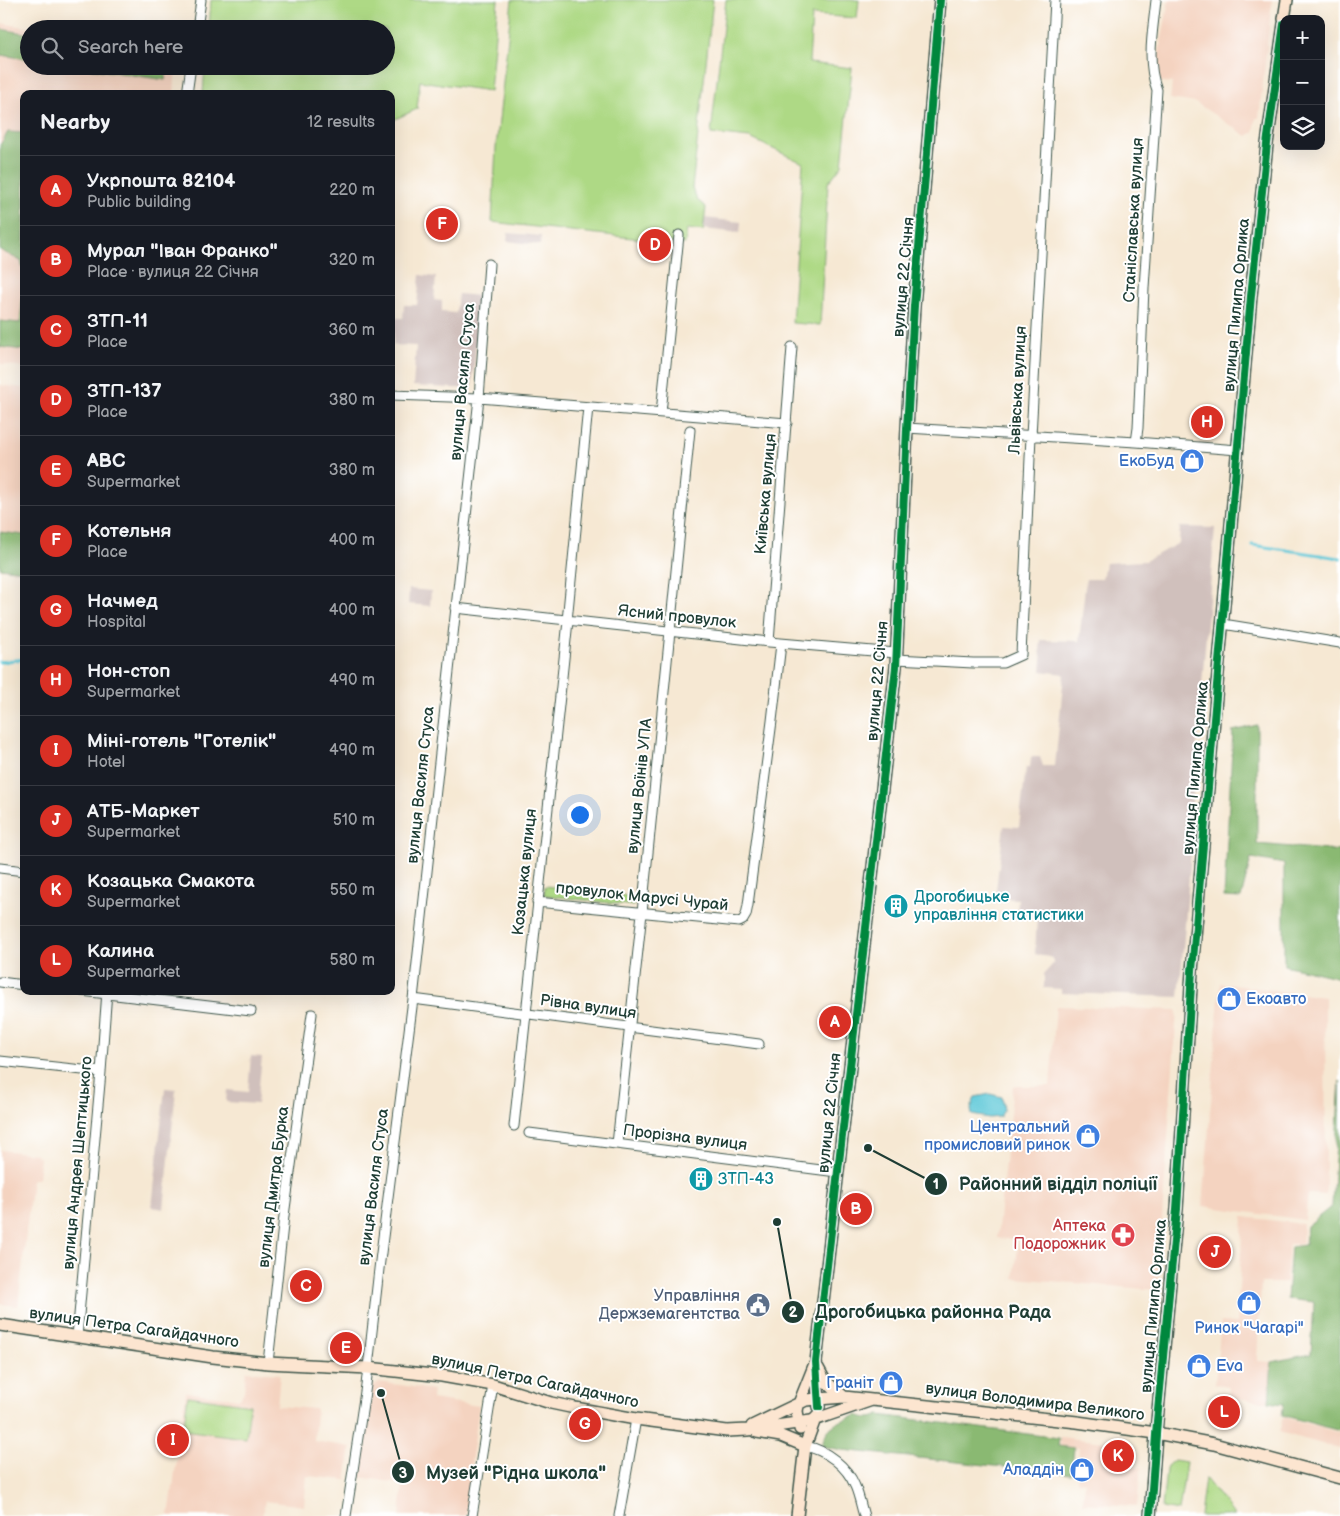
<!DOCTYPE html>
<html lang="en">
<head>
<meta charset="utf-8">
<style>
	:root { --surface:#171b24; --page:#242831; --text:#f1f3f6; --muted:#9ea1a6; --line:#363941; --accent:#d93025 }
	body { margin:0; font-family:"Balsamiq Sans",sans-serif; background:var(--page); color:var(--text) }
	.controls { position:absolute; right:15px; top:15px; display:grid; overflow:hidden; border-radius:10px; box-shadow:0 5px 20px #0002 }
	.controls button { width:45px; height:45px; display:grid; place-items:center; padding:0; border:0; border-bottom:1px solid var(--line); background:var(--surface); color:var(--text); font:25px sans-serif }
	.you { position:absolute; left:579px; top:814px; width:18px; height:18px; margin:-12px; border:4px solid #fff; border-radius:50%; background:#1a73e8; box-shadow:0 0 0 8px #1a73e833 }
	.badge { display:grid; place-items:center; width:32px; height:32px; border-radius:50%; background:var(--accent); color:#fff; font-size:16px; font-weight:700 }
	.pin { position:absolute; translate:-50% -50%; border:2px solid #fff; box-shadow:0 1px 5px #0006 }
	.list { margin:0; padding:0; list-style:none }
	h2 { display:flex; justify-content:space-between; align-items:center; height:65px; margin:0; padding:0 20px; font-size:21px }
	h2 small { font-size:16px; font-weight:400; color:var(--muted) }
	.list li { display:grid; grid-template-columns:32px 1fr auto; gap:15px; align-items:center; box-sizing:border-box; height:70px; padding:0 20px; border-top:1px solid var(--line) }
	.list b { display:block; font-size:19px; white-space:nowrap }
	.list p { margin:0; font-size:16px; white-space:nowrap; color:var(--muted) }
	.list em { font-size:16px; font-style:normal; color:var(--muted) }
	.icon { flex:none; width:28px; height:28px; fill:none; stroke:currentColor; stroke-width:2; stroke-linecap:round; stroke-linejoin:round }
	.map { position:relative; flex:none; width:1340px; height:1516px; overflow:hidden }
	.search { position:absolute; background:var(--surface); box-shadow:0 5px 20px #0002; left:20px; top:20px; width:375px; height:55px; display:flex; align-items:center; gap:12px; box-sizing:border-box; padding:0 18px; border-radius:28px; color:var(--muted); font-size:19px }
	.panel { position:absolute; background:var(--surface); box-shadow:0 5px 20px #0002; left:20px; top:90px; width:375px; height:905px; border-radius:10px }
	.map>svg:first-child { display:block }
	.built { fill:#f4d3c0 }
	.industrial { fill:#d0c0bc }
	.green { fill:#aed985; stroke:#668b5c }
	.forest { fill:#8ab972; stroke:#547b53 }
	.water { fill:#5dc8d8; stroke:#3e8286 }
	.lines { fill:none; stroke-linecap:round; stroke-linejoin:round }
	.stream { stroke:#5dc8d8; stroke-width:3 }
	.street-casing { stroke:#3f574c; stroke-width:11 }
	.secondary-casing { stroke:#3f574c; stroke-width:14 }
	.street { stroke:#fff; stroke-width:9 }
	.secondary { stroke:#fce5d0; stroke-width:11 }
	.cycleway-casing { stroke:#fff; stroke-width:11 }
	.cycleway { stroke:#00873e; stroke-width:8 }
	.labels { text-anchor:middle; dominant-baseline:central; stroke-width:4; stroke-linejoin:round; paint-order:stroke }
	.street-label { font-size:16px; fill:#1f3d34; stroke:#fff }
	.shop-label { font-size:16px; fill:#366cbe; stroke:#fff; text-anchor:end }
	.culture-label { font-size:16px; fill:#0d838f; stroke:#fff; text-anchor:start }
	.health-label { font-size:16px; fill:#be3a42; stroke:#fff; text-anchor:end }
	.service-label { font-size:16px; fill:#4e5e75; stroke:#fff; text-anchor:end }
	.leader { fill:none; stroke:#1f3d34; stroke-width:2 }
	.callout-dot { fill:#1f3d34; stroke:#fff; stroke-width:2 }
	.mark-label { font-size:15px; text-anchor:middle; font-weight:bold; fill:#fff }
	.callout-label { font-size:18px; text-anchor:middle; font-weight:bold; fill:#1f3d34; stroke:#fff; stroke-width:4; stroke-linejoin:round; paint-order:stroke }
</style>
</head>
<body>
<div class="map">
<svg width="1340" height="1516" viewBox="0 0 1340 1516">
	<rect width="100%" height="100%" fill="#fff"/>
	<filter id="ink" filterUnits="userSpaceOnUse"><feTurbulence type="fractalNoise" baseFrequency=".02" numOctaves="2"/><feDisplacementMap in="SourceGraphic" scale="10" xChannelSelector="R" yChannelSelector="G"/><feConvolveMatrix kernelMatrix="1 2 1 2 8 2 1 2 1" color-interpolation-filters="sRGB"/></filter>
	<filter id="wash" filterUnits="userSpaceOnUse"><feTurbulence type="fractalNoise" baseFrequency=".0096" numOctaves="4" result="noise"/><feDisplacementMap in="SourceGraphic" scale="20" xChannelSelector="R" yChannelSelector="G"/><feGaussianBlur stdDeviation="1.12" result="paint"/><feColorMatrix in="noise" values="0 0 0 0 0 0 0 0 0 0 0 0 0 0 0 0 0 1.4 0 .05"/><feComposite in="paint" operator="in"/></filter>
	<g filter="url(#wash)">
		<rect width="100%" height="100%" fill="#f6e8d3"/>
		<!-- built -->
		<path class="built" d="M1169,0H1272L1259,118H1256L1254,132L1247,136L1196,103L1170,99L1172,83L1156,81L1158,65L1157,64Z
			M0,23L36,29H29V66H176L174,94H24V367L0,364Z
			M0,385L24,388V572L0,569Z
			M1220,983L1325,997L1326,1195L1308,1194L1305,1220L1203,1206Z
			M1056,1006L1177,1010L1157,1290L1014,1278L1019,1240L997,1238L1013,1086H1050Z
			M0,1150L37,1154L36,1157H40L38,1179H32L18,1306L0,1304Z
			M1243,1217L1303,1224L1302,1244H1289L1286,1283H1261L1257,1361L1272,1362L1269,1402L1228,1397L1229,1386L1215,1384L1221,1322L1237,1323Z
			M246,1371L280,1374L277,1406L316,1409L314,1441L351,1447L346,1480L307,1476L304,1506L265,1501L262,1516H169L186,1392L239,1399L244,1392Z
			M379,1382L433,1390L432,1399L479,1406L470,1473H473L466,1516H400L403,1484L360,1477L372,1387Z
			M1283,1417L1340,1433V1449L1279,1432Z
			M1060,1437L1131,1445L1128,1467L1141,1468L1137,1506L1083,1503L1085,1482L1077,1481L1079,1448L1060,1446Z"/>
		<!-- industrial -->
		<path class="industrial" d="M704,218L741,222L740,233L703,229Z
			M508,233L541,236L540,245L507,241Z
			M420,275L436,277L434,300L442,301V312L456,313L458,294L480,296L472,389L413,386L416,346L393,345L395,318H403L404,305H417Z
			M1180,527L1215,528L1188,851L1191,852L1179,997L1061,993V989L1044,988V974L1053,964V958L1035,954L1037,916L1017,915L1018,899L995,898L1004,826L1019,827L1026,767H1030L1031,757H1040L1043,766H1055L1064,674L1041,671L1042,660L1040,650L1041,640L1079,641L1086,579H1102L1105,563L1145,561L1179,543Z
			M409,589L431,591L430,606L408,604Z
			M251,1056L262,1057L257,1104L226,1102L227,1090L248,1092Z
			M165,1088L176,1089L164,1209L152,1207Z"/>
		<!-- green -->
		<path class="green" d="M211,0H498L490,91L420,81L417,109L391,121V94H203L205,66H386V29H209Z
			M512,0H713L692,188L697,200L706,207L703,231L687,229L685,244L492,222L496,148Z
			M726,0H859L857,18L812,15L809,63L852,68L842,165L828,183L820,325L792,323L803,163L750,138L711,134Z
			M545,886L635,897L634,906L544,895Z
			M188,1396L250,1405L246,1438L183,1430Z
			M1174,1460L1186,1462L1179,1511L1162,1508L1166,1470L1167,1466Z
			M1205,1478L1235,1516H1200Z"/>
		<!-- forest -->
		<path class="forest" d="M0,29L29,34V59L0,55Z
			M74,66H168L165,80Z
			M8,132L24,133V273L21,261L0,250V145Z
			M24,285V350L0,347V321L20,323Z
			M0,532L24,535V571L0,568Z
			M1257,725V844L1340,851V978L1284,965V864L1251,858L1241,898L1224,897L1233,731Z
			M1340,1081V1431L1282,1415L1284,1404L1269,1402L1272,1362L1311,1354L1314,1302L1287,1299L1291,1247L1305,1245L1307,1226L1332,1206Z
			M858,1415C865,1419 872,1419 879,1415L1059,1438L1058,1446L1074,1448L1071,1474L842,1450L822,1446C825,1425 840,1421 858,1415Z"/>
		<!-- water -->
		<path class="water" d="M990,1094L1002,1097L1004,1110L1000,1117L989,1118L972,1115L971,1109L975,1097Z"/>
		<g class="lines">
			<!-- stream -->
			<path class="stream" d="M1252,545L1340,558
				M0,662L24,659"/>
		</g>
	</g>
	<g filter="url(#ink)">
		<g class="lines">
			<defs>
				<path id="street" d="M197,29L201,0
					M187,94L191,66
					M391,395L479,398L787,423
					M661,413L679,235
					M907,428L1136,442L1238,450
					M1136,442L1138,428L1144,288L1157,90C1146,61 1153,30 1156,0
					M455,608L769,642L896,653
					M567,621L588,407
					M1223,624L1340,643
					M769,642L792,347
					M896,659L973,663H1003L1021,655L1031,436L1055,0
					M0,868L24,871
					M537,902L728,921L739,922L743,920L746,915L748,905L772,721L781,644
					M0,982L24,985
					M82,991L251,1011
					M413,999L759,1044
					M0,1061L101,1072
					M514,1126L568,621
					M529,1133L837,1172
					M617,1144L642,913L690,430
					M77,1337L101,1072L107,991
					M268,1363L284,1216L312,1014
					M805,1446C826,1450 847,1466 855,1486C859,1495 861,1506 864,1516
					M346,1516L366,1385L379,1269L413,999L479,398L489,264
					M472,1516L493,1385
					M619,1516L636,1419"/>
				<path id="secondary" d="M1284,19L1287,0
					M0,1325L213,1357L268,1363L368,1368L442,1376L493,1385L551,1403L575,1408L636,1419L727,1431L748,1430L811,1421L872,1400
					M818,1368L825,1381L844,1397
					M819,1407L816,1362L896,667L907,428L914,306L940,0
					M752,1426L806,1400L844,1397L1077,1422L1156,1433L1214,1444L1340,1478
					M800,1429L797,1411L798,1406L814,1366
					M757,1432L781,1436L805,1446
					M797,1516L805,1446L815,1419L818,1416
					M1150,1516L1157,1421L1177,1209L1192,971L1251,296L1267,144L1284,24"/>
			</defs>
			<!-- street casing -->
			<use href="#street" class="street-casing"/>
			<!-- secondary casing -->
			<use href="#secondary" class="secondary-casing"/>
			<!-- street -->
			<use href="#street" class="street"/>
			<!-- secondary -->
			<use href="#secondary" class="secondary"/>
			<defs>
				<path id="cycleway" d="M819,1407L816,1362L896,667L907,428L914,306L940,0
					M1150,1516L1157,1421L1177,1209L1192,971L1251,296L1267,144L1284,24"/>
			</defs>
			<!-- cycleway casing -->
			<use href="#cycleway" class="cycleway-casing"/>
			<!-- cycleway -->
			<use href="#cycleway" class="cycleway"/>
		</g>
	</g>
	<!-- icons -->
	<defs>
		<symbol id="shop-disc" viewBox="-11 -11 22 22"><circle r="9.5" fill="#3f7fe0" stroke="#fff"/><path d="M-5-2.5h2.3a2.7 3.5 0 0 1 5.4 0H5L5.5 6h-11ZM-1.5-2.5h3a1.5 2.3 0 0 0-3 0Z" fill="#fff"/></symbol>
		<symbol id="building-disc" viewBox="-11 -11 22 22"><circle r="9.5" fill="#0f9aa8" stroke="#fff"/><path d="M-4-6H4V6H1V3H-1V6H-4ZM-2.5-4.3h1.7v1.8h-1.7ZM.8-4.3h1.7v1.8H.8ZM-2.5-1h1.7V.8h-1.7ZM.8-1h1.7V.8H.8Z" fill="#fff"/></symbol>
		<symbol id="pharmacy-disc" viewBox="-11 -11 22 22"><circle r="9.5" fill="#e0444e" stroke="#fff"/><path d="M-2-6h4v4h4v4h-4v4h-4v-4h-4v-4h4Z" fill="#fff"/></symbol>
		<symbol id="civic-disc" viewBox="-11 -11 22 22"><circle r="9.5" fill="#5c6f8a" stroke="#fff"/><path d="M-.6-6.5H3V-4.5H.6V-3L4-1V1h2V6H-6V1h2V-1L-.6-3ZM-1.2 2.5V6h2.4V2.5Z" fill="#fff"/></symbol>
	</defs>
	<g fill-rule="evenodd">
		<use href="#shop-disc" x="1178" y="447" width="28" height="28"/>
		<use href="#building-disc" x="882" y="892" width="28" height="28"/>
		<use href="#shop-disc" x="1215" y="985" width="28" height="28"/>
		<use href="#shop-disc" x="1074" y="1122" width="28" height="28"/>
		<use href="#building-disc" x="687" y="1165" width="28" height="28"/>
		<use href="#pharmacy-disc" x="1109" y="1221" width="28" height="28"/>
		<use href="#shop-disc" x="1235" y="1289" width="28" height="28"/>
		<use href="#civic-disc" x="744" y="1291" width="28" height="28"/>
		<use href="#shop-disc" x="1185" y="1352" width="28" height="28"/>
		<use href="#shop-disc" x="877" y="1369" width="28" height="28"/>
		<use href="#shop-disc" x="1068" y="1456" width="28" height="28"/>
	</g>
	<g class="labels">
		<!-- street labels -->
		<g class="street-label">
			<text transform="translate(1134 220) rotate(-87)">Станіславська вулиця</text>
			<text transform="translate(904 277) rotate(-85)">вулиця 22 Січня</text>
			<text transform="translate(1237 305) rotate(-85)">вулиця Пилипа Орлика</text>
			<text transform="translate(463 382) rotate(-85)">вулиця Василя Стуса</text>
			<text transform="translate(1018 390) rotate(-87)">Львівська вулиця</text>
			<text transform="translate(766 494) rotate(-85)">Київська вулиця</text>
			<text transform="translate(677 617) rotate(6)">Ясний провулок</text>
			<text transform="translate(878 681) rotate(-85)">вулиця 22 Січня</text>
			<text transform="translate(1196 768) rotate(-85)">вулиця Пилипа Орлика</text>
			<text transform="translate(421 785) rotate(-84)">вулиця Василя Стуса</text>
			<text transform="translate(640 786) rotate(-84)">вулиця Воїнів УПА</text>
			<text transform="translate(525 872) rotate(-84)">Козацька вулиця</text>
			<text transform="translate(642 897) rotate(6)">провулок Марусі Чурай</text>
			<text transform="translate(588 1007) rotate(8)">Рівна вулиця</text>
			<text transform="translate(830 1113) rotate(-84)">вулиця 22 Січня</text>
			<text transform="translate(685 1138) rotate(7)">Прорізна вулиця</text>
			<text transform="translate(78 1163) rotate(-85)">вулиця Андрея Шептицького</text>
			<text transform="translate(274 1187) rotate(-83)">вулиця Дмитра Бурка</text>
			<text transform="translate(374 1187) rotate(-83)">вулиця Василя Стуса</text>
			<text transform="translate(1154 1306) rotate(-85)">вулиця Пилипа Орлика</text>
			<text transform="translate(134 1328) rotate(8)">вулиця Петра Сагайдачного</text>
			<text transform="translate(535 1381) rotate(12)">вулиця Петра Сагайдачного</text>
			<text transform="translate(1035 1402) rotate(7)">вулиця Володимира Великого</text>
		</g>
		<!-- shop labels -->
		<g class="shop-label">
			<text x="1174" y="461">ЕкоБуд</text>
			<text x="1246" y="999" text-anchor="start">Екоавто</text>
			<text x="1070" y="1127">Центральний<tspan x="1070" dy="18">промисловий ринок</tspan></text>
			<text x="1249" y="1328" text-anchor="middle">Ринок "Чагарі"</text>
			<text x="1216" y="1366" text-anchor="start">Eva</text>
			<text x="874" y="1383">Граніт</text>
			<text x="1064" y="1470">Аладдін</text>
		</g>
		<!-- culture labels -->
		<g class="culture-label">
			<text x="914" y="897">Дрогобицьке<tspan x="914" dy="18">управління статистики</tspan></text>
			<text x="718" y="1179">ЗТП-43</text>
		</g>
		<!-- health labels -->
		<g class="health-label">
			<text x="1106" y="1226">Аптека<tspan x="1106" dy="18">Подорожник</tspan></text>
		</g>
		<!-- service labels -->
		<g class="service-label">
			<text x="740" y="1296">Управління<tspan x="740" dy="18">Держземагентства</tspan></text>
		</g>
	</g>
	<!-- callouts -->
	<path class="leader" d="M868 1148L936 1184M777 1222L793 1312M381 1393L403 1472"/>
	<g class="callout-dot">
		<circle cx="868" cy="1148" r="5"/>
		<circle cx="777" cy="1222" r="5"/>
		<circle cx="381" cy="1393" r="5"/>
		<circle cx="936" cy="1184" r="12"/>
		<circle cx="793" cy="1312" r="12"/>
		<circle cx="403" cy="1472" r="12"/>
	</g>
	<g class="mark-label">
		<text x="936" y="1189">1</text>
		<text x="793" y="1317">2</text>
		<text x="403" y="1478">3</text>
	</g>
	<g class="callout-label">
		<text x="1058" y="1190">Районний відділ поліції</text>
		<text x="933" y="1318">Дрогобицька районна Рада</text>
		<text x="516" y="1479">Музей "Рідна школа"</text>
	</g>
</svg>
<div class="controls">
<button>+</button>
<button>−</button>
<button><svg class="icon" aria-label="layers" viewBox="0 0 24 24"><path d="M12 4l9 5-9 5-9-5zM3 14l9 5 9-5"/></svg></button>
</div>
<div class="you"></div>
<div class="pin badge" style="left:835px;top:1022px">A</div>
<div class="pin badge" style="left:856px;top:1209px">B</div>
<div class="pin badge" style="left:306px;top:1286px">C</div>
<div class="pin badge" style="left:655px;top:245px">D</div>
<div class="pin badge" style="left:346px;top:1348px">E</div>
<div class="pin badge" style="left:442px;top:224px">F</div>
<div class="pin badge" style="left:585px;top:1424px">G</div>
<div class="pin badge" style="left:1207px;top:422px">H</div>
<div class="pin badge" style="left:173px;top:1440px">I</div>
<div class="pin badge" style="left:1215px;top:1252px">J</div>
<div class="pin badge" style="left:1118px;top:1456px">K</div>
<div class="pin badge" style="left:1224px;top:1412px">L</div>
<div class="search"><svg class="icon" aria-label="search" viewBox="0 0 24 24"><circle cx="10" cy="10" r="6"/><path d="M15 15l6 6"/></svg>Search here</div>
<section class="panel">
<h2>Nearby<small>12 results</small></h2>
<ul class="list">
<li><span class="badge">A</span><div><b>Укрпошта 82104</b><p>Public building</p></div><em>220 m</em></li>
<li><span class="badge">B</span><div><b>Мурал &quot;Іван Франко&quot;</b><p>Place · вулиця 22 Січня</p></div><em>320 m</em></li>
<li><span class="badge">C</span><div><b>ЗТП-11</b><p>Place</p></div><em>360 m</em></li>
<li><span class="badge">D</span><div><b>ЗТП-137</b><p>Place</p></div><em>380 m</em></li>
<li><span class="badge">E</span><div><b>ABC</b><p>Supermarket</p></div><em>380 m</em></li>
<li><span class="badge">F</span><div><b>Котельня</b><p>Place</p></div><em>400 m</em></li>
<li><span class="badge">G</span><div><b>Начмед</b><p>Hospital</p></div><em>400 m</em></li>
<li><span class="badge">H</span><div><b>Нон-стоп</b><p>Supermarket</p></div><em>490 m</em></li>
<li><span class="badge">I</span><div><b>Міні-готель &quot;Готелік&quot;</b><p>Hotel</p></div><em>490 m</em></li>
<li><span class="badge">J</span><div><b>АТБ-Маркет</b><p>Supermarket</p></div><em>510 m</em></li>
<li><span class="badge">K</span><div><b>Козацька Смакота</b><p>Supermarket</p></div><em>550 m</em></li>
<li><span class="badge">L</span><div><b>Калина</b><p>Supermarket</p></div><em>580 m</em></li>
</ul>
</section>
</div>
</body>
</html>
